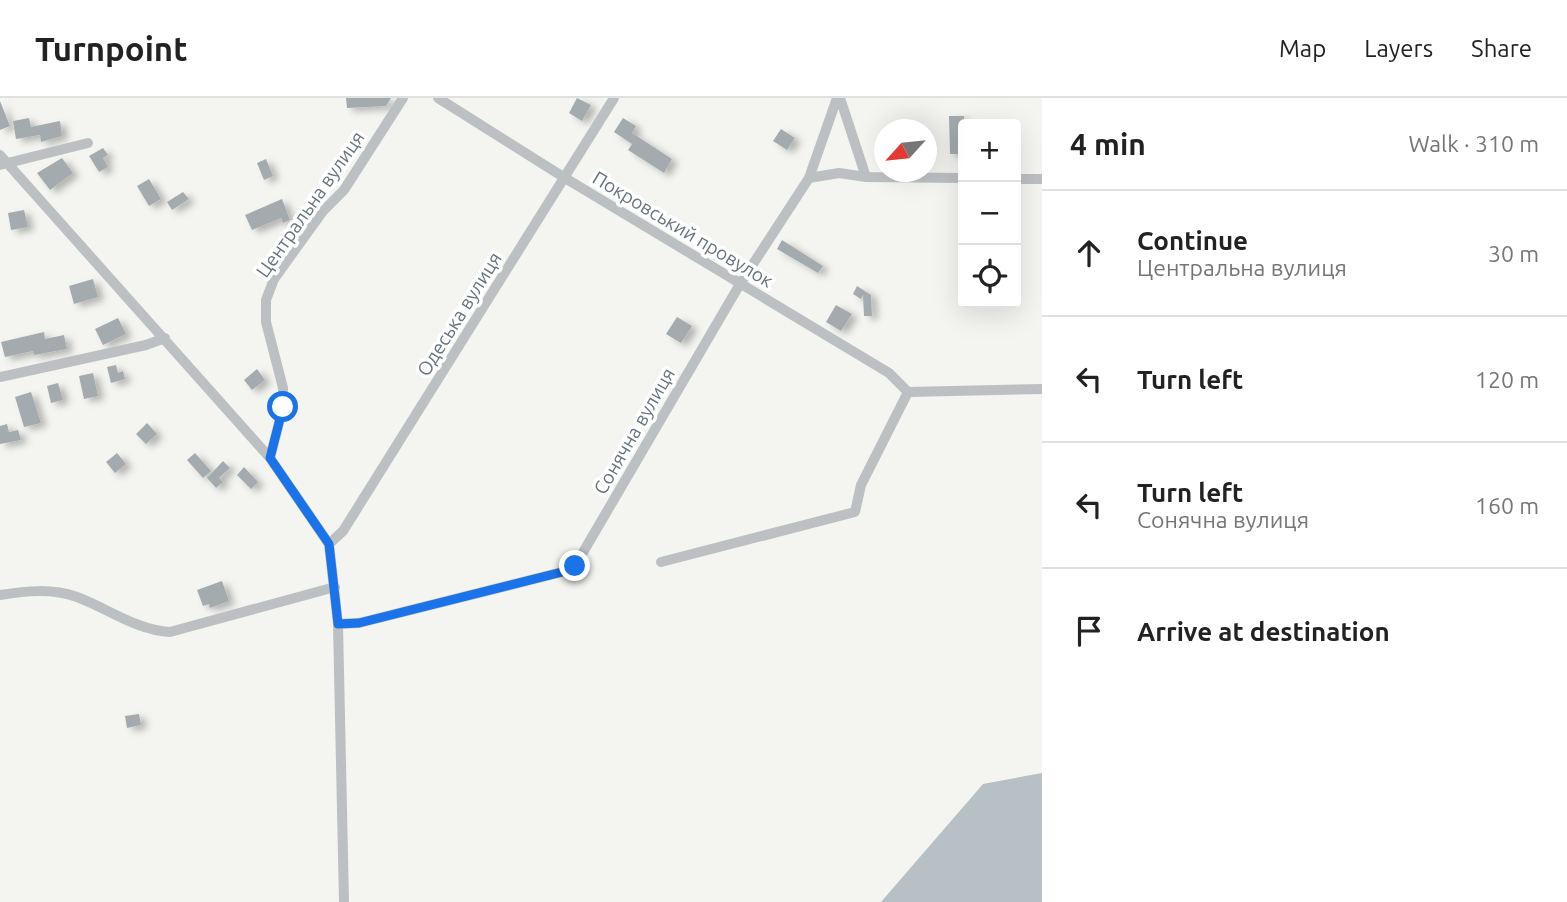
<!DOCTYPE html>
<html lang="en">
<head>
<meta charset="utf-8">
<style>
	:root { --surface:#fff; --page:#f2f2f2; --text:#222; --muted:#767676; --line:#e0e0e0 }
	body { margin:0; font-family:Ubuntu,sans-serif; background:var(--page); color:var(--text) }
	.controls { position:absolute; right:21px; top:21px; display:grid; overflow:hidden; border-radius:7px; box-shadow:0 7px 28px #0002 }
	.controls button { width:63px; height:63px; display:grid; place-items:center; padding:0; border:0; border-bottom:2px solid var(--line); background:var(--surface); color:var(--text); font:35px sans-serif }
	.compass { position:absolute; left:874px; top:21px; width:63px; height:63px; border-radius:50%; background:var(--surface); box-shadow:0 7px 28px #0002; rotate:243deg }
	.stop { position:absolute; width:21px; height:21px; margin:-16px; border:5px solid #1a73e8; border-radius:50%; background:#fff }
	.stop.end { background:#1a73e8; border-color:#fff; box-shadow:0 2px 7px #0008 }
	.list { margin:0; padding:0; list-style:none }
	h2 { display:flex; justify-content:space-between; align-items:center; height:91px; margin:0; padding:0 28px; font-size:30px }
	h2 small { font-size:23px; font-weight:400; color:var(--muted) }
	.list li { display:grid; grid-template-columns:46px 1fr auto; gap:21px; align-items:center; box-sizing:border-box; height:126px; padding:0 28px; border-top:2px solid var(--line) }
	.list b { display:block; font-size:26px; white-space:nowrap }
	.list p { margin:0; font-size:23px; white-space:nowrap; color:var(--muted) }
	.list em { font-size:23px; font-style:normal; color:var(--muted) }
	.icon { flex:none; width:38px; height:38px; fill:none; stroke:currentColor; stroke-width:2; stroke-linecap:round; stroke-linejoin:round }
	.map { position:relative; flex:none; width:1042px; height:804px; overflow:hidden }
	header { display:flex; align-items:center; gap:42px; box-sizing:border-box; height:98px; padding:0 35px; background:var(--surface); border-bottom:2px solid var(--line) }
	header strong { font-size:33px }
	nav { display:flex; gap:38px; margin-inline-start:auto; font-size:24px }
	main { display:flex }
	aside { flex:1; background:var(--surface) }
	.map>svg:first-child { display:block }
	.water { fill:#b7c0c4 }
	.building { fill:#a4abaf; filter:url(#shadow) }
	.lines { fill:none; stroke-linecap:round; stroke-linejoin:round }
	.street { stroke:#bcc0c2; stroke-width:10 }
	.route { stroke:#1a73e8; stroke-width:9 }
	.labels { text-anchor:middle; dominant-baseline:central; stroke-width:7; stroke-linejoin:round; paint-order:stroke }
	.street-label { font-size:19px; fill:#67747e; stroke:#fff }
</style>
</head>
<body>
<header>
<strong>Turnpoint</strong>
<nav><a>Map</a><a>Layers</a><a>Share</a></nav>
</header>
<main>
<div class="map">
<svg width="1042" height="804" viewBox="0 0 1042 804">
	<defs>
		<filter id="shadow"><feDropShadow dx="6" dy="3.5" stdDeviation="3.5" flood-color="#0004"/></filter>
	</defs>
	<rect width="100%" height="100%" fill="#f4f4f1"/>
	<!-- water -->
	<path class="water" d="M1042,675V804H881L983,686Z"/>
	<!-- building -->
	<path class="building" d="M346,0H391L386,8L347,10Z
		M577,0L591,7L582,23L569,15Z
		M0,3L10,28L0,32Z
		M949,18H964L963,56H950Z
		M29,20L31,29L60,23L62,38L41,44L40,37L16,41L13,23Z
		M623,20L636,28L632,35L672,61L664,75L628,52L632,46L614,34Z
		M781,31L795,40L787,52L773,43Z
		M103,50L108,57L103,60L108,69L99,74L89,58Z
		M62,60L73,75L50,92L37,75Z
		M266,61L273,78L264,82L257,65Z
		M149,81L161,101L149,108L137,88Z
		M183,94L189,101L172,112L167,104Z
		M282,101L290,122L283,125L281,120L252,132L245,117Z
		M24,112L28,129L11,132L8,115Z
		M782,142L823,168L818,175L777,151Z
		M93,181L98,199L74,206L69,188Z
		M857,188L871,197L872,218H864L863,197L861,201L853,196Z
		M836,207L852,216L841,233L826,224Z
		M677,219L692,228L681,245L666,236Z
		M118,220L126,236L103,247L95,231Z
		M44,234L45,241L64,237L67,251L34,257L33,253L5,259L1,244Z
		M116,267L118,275L123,273L125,281L111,285L107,269Z
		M257,271L265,282L252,292L244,282Z
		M93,275L98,298L84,301L79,278Z
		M58,285L63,302L51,305L47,288Z
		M31,294L41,325L24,329L15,299Z
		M147,325L157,336L146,346L136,336Z
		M7,326L9,334L18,332L21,342L0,346V328Z
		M117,355L126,366L115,375L106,364Z
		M195,355L211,373L203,380L187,362Z
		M223,363L230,370L219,380L223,384L216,390L207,380Z
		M244,369L258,384L251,391L237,377Z
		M222,483L229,503L210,510L209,506L203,508L197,492Z
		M139,616L141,627L127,630L125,618Z"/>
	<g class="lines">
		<!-- street -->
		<path class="street" d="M438,0L565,80L889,275L908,294
			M840,0L866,79
			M0,57L270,360L329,446L338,526L344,804
			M0,67L88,45
			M809,80L839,75L866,79L963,80
			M1016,81H1042
			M0,279L146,247L165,240
			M270,360L283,309V290L266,224V202L274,181L323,113L344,92L403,0
			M329,446L343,433L614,0
			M661,464L855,414L861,387L908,294L1042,291
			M0,497C25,493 52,490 77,499C109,511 136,532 170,534L335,489
			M338,526L359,525L566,473L575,468L740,186L809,80L837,0"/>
	</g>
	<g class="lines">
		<!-- route -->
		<path class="route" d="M283,309L270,360L329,446L338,526L359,525L566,473L575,468"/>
	</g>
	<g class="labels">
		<!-- street labels -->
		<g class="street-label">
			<text transform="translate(310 106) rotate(-55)">Центральна вулиця</text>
			<text transform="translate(683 131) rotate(31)">Покровський провулок</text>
			<text transform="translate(459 216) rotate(-58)">Одеська вулиця</text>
			<text transform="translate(634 333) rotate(-60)">Сонячна вулиця</text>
		</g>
	</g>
</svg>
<div class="controls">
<button>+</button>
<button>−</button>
<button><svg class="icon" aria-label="locate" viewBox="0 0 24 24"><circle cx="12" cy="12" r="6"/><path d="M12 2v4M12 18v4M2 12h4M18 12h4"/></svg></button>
</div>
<svg class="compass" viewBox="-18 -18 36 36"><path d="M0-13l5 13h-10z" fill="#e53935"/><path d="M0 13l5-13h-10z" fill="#767676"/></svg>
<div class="stop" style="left:283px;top:309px"></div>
<div class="stop end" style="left:575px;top:468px"></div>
</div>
<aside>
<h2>4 min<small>Walk · 310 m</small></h2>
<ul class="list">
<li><svg class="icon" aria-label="ahead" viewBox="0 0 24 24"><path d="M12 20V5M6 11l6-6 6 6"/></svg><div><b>Continue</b><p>Центральна вулиця</p></div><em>30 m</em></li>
<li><svg class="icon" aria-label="left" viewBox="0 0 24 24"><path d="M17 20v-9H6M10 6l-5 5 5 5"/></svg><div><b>Turn left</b></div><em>120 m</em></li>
<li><svg class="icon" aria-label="left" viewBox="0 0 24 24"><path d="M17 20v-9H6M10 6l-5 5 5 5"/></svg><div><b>Turn left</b><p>Сонячна вулиця</p></div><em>160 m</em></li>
<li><svg class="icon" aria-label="arrive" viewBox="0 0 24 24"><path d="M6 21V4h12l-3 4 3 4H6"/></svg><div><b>Arrive at destination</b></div></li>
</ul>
</aside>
</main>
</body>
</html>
